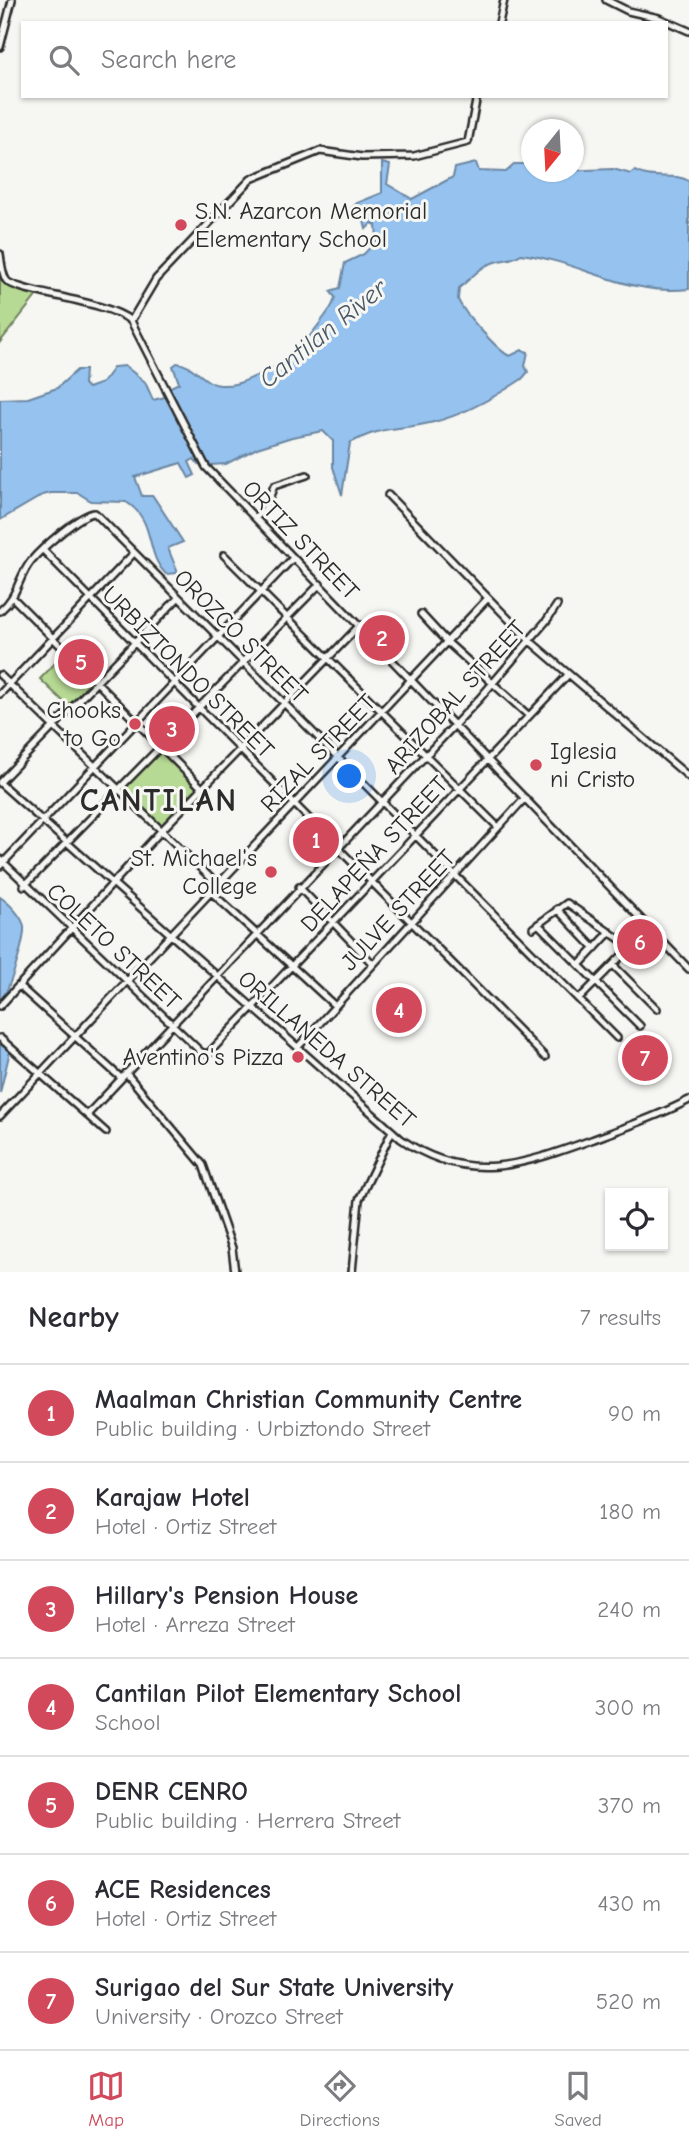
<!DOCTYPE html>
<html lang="en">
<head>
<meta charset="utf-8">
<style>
	:root { --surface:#fff; --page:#f2f2f3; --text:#2b2b33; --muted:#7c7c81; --line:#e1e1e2; --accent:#d1495b }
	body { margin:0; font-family:"Comic Neue",sans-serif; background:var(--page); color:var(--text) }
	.controls { position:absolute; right:21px; bottom:21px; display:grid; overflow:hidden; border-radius:0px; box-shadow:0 2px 5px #0004 }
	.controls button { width:63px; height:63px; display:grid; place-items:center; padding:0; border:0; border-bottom:2px solid var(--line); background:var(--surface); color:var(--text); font:35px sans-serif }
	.compass { position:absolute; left:521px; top:119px; width:63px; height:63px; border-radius:50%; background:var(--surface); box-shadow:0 2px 5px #0004; rotate:198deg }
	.you { position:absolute; left:350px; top:777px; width:24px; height:24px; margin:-18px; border:5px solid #fff; border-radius:50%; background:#1a73e8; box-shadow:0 0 0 10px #1a73e833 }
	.badge { display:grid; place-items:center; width:46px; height:46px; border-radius:50%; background:var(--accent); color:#fff; font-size:23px; font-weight:700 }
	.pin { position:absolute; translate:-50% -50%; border:4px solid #fff; box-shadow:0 2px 7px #0006 }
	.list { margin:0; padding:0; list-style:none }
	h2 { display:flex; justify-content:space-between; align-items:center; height:91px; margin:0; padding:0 28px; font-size:30px }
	h2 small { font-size:23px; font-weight:400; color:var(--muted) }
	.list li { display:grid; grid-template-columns:46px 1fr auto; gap:21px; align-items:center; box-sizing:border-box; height:98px; padding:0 28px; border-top:2px solid var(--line) }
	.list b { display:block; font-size:26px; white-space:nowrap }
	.list p { margin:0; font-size:23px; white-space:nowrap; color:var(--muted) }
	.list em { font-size:23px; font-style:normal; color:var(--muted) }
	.icon { flex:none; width:38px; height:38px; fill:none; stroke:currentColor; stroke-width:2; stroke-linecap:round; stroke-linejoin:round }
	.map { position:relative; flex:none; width:689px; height:1272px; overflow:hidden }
	.search { position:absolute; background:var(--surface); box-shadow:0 2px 5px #0004; left:21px; right:21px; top:21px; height:77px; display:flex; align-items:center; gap:18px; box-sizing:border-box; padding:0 24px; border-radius:0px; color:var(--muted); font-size:26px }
	.sheet { height:777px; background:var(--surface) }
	nav { display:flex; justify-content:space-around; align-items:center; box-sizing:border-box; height:98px; border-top:2px solid var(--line); background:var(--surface); font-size:19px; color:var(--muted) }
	nav a { display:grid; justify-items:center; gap:4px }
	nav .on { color:var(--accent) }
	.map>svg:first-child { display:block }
	.green { fill:#b6d993; stroke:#70825f; stroke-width:2 }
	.water { fill:#95c2ef; stroke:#6b86a1; stroke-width:2 }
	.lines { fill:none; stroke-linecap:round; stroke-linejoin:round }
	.minor-casing { stroke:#2b2b2b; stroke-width:10 }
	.minor { stroke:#f6f6f2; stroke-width:5 }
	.poi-dot { fill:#d1495b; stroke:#f6f6f2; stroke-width:2.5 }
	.labels { text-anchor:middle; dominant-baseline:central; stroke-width:6; stroke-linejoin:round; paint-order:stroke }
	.poi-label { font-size:24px; fill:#2b2b2b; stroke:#f6f6f2; text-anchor:end }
	.street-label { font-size:24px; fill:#2b2b2b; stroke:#f6f6f2 }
	.water-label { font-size:26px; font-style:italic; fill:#4b5866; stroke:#f6f6f2 }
	.district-label { font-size:32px; font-weight:bold; letter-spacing:2px; fill:#2b2b2b; stroke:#f6f6f2 }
</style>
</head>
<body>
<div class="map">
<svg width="689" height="1272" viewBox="0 0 689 1272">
	<rect width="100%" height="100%" fill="#f6f6f2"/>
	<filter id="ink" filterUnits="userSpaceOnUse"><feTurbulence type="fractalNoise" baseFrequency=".0143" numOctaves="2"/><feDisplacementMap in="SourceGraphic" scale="14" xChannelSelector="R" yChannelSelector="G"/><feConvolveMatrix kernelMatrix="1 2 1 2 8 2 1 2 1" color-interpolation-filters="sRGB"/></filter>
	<g filter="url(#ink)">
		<!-- green -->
		<path class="green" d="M0,276C7,290 22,291 37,295L0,342Z
			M62,656L91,684L69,707L40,679Z
			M159,750L199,789L161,827L122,790Z"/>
		<!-- water -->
		<path class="water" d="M382,163L390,165L387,184L412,199L453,177L455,168L476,163L479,171L506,172L515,164H531L532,172L613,169L631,174L635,171C653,181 673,172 689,181V289C629,297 579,261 521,254C511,261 505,259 495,262C480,266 471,279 459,288C459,289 458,298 458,299C461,310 500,353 510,356L522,350L528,352L525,366L528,372L522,379C498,395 463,415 434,422C399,431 386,424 350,443L342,495L333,467V441L323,431L292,437L257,448L226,464L211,465L206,461L198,464L194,459L189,462L195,475L189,478L181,463L135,477L142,496H153L183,542L168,548L178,573L166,574C144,553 157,521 126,502L91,501L78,493H51L43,495L0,520V399L28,398L57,388L77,370H85L84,384L88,388L102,383L114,367L125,366L145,382L153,400L165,397L162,391L179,383L173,366L177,363C195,365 204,384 220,385C236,386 244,381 256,376C291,362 304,345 325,316C330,309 334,305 335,297L330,291L340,288L345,263L364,254L377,240L376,225L372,223L366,229L362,213H351L350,209L357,203L382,193Z
			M0,897C8,902 23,917 24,927C25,941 9,992 0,1002Z
			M0,1039L10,1051L0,1093Z"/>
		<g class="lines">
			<defs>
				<path id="minor" d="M606,0L628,11L659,18L689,31
					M499,23L504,0
					M0,47L12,0
					M0,254C1,262 2,273 6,280C15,293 107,300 131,321L206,467L689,969
					M131,321L156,279L251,179L320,151L362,157L414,156L468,142L477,96
					M388,495L530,641L689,777
					M256,517L264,511L274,486L307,475
					M43,550L545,1057
					M224,555L498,827
					M14,599L203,789
					M0,611C19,595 17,579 31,561C40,550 82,512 95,513L617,1038
					M421,614L446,641L529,716
					M0,675L217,884
					M0,694L133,554
					M0,782L178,598
					M0,783L401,1139C468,1186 525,1164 594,1139C626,1127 659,1116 689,1100
					M0,859L201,1052L208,1054L567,676
					M0,866L293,558
					M24,886L320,584
					M299,887L372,963
					M210,891L334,1005
					M557,909L595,949
					M538,924L640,1026
					M533,928L567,903L631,947
					M580,964L610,932
					M613,965L657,1009
					M19,986L121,1078
					M579,999L649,928
					M0,1006L160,832L360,625
					M0,1038L106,1132
					M298,1047L525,798
					M126,1073L203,1165L232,1248L235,1272
					M87,1115L480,698L547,620L557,605
					M0,1116L488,598
					M352,1272L359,1200L392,1131"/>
			</defs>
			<!-- minor casing -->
			<use href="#minor" class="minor-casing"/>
			<!-- minor -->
			<use href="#minor" class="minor"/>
		</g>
	</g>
	<!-- markers -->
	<g class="poi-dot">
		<circle cx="181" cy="225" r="7"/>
		<circle cx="135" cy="724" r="7"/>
		<circle cx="536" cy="765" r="7"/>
		<circle cx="271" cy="872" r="7"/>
		<circle cx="298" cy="1057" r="7"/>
	</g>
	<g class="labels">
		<!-- poi labels -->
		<g class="poi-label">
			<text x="195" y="211" text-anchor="start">S.N. Azarcon Memorial<tspan x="195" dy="28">Elementary School</tspan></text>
			<text x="121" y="710">Chooks<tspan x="121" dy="28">to Go</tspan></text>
			<text x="550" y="751" text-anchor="start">Iglesia<tspan x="550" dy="28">ni Cristo</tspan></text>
			<text x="257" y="858">St. Michael's<tspan x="257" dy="28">College</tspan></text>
			<text x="284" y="1057">Aventino's Pizza</text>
		</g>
		<!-- street labels -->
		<g class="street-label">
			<text transform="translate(301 540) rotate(46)">ORTIZ STREET</text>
			<text transform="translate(241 636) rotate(45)">OROZCO STREET</text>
			<text transform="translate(188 672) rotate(45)">URBIZTONDO STREET</text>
			<text transform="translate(455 697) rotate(-48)">ARIZOBAL STREET</text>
			<text transform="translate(318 753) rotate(-46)">RIZAL STREET</text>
			<text transform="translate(374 854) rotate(-47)">DELAPEÑA STREET</text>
			<text transform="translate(398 910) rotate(-47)">JULVE STREET</text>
			<text transform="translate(114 946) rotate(43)">COLETO STREET</text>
			<text transform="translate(327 1049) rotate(41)">ORILLANEDA STREET</text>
		</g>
		<!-- water labels -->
		<g class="water-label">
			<text transform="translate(323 334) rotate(-39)">Cantilan River</text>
		</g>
		<!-- district labels -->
		<g class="district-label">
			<text x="159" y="800">CANTILAN</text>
		</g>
	</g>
</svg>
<div class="controls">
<button><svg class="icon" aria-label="locate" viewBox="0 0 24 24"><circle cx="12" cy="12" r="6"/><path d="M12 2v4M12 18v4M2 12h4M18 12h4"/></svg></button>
</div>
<svg class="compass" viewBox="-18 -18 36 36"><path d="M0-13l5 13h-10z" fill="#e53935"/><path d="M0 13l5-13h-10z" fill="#7c7c81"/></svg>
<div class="you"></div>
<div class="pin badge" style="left:316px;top:840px">1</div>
<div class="pin badge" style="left:382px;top:638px">2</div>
<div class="pin badge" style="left:172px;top:729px">3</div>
<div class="pin badge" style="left:399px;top:1010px">4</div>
<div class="pin badge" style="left:81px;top:662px">5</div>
<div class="pin badge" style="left:640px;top:942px">6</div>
<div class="pin badge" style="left:645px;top:1058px">7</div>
<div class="search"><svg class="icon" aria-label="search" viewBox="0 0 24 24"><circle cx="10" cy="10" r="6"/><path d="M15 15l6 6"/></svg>Search here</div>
</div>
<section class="sheet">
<h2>Nearby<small>7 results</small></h2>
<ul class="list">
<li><span class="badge">1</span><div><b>Maalman Christian Community Centre</b><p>Public building · Urbiztondo Street</p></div><em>90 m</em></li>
<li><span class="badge">2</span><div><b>Karajaw Hotel</b><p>Hotel · Ortiz Street</p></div><em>180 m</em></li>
<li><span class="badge">3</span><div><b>Hillary's Pension House</b><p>Hotel · Arreza Street</p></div><em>240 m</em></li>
<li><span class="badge">4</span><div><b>Cantilan Pilot Elementary School</b><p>School</p></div><em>300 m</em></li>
<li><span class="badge">5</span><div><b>DENR CENRO</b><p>Public building · Herrera Street</p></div><em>370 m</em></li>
<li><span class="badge">6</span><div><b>ACE Residences</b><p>Hotel · Ortiz Street</p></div><em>430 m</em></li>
<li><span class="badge">7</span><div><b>Surigao del Sur State University</b><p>University · Orozco Street</p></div><em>520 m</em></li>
</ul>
</section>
<nav>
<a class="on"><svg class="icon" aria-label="map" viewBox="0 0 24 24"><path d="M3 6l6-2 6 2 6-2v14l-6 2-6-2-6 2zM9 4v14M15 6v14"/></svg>Map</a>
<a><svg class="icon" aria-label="directions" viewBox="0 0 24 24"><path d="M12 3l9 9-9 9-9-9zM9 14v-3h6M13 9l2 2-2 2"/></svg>Directions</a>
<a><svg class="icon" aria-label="saved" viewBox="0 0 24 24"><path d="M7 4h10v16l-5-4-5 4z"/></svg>Saved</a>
</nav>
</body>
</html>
